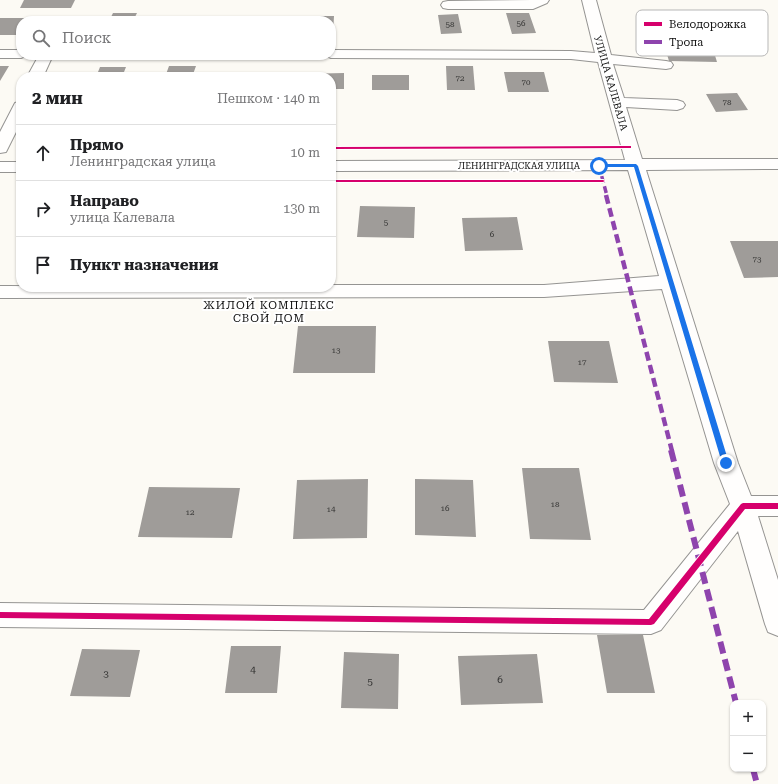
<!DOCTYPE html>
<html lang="ru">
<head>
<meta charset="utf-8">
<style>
	:root { --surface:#fff; --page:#f6f6f6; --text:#202124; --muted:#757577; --line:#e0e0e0 }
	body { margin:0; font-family:"Roboto Serif",serif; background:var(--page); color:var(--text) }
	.controls { position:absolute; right:12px; bottom:12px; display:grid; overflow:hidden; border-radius:8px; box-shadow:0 1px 3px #0004 }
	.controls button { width:36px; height:36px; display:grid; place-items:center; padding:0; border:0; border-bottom:1px solid var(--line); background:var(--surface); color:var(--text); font:20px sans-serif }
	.stop { position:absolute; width:12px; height:12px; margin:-9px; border:3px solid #1a73e8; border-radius:50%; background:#fff }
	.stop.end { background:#1a73e8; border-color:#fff; box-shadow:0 1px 4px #0008 }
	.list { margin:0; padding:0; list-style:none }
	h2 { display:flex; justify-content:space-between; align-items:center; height:52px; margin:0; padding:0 16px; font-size:17px }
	h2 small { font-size:13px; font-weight:400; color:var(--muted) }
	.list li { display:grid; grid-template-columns:26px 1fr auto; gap:12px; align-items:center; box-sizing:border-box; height:56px; padding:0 16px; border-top:1px solid var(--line) }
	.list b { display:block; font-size:15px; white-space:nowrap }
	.list p { margin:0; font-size:13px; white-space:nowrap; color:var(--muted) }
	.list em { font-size:13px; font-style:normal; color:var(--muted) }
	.icon { flex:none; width:22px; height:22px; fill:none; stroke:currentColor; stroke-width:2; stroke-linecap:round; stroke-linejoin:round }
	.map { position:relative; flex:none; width:778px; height:784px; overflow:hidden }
	.search { position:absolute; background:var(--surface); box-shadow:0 1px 3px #0004; left:16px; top:16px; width:320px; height:44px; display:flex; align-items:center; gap:10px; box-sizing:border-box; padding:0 14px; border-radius:16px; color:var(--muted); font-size:15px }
	.panel { position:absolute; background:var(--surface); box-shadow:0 1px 3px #0004; left:16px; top:72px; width:320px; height:220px; border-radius:16px }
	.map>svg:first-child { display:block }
	.building { fill:#9f9c99 }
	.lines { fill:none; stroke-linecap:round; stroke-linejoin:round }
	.minor-casing { stroke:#959492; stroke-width:2 }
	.minor { fill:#fffefd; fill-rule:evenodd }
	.quiet-far2 { stroke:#8e44ad; stroke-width:3.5; stroke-dasharray:7 3.5; stroke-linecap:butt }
	.quiet-far1 { stroke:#8e44ad; stroke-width:4.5; stroke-dasharray:9 4.5; stroke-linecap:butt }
	.quiet { stroke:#8e44ad; stroke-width:6; stroke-dasharray:12 6; stroke-linecap:butt }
	.cycleway-casing { stroke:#fff; stroke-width:2 }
	.cycleway { fill:#d6006c; fill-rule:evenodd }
	.route { fill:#1a73e8 }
	.labels { text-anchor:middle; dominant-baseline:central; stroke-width:4; stroke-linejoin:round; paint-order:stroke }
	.number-label { font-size:8px; fill:#323231 }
	.far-street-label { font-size:9px; fill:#0e0e0e; stroke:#fff }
	.street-label { font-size:10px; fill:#0e0e0e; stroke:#fff }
	.near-number-label { font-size:10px; fill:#323231 }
	.neighbourhood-label { font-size:11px; letter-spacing:1px; fill:#0e0e0e; stroke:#fff }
	.key { fill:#fff; stroke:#b7b7b7; stroke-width:1 }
	.key-label { font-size:11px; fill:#0e0e0e }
</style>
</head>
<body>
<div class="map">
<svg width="778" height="784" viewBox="0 0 778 784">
	<rect width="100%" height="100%" fill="#fcfaf4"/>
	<!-- building -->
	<path class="building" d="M24,0H75L71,8H20Z
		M113,13H137L133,21H109Z
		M506,13H529L536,33L512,34Z
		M458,14L462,33L441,34L438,15Z
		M308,16H334L333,34H331V21H308Z
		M0,18H25L21,21L16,35H0Z
		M665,48L713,49L717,62L669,61Z
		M0,66H9L0,81Z
		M169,66H196L192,77H165Z
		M446,66H473L475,90H447Z
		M100,67H126L122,77H96Z
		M230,72H264L263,77H229Z
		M504,72H544L549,92H508Z
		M344,73V89H331V77H301V74Z
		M372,75H409V90H372Z
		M737,93L748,110L716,112L706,94Z
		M360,206L415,207L414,238L357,237Z
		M517,217L523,250L465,251L462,218Z
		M730,241H778V277L744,278Z
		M298,326H376L375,373H293Z
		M548,341H609L618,383L554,382Z
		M522,468H579L591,540L530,539Z
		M368,479L367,538L293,539L297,480Z
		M415,479L473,480L476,537L415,535Z
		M149,487L240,488L232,538L138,537Z
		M597,635H643L655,693H607Z
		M231,646H281L277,693H225Z
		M82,649L140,650L130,697L70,696Z
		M344,652L399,654L398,709L341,708Z
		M537,654L543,703L461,705L458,656Z"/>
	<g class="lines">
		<defs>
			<path id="minor" d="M532,0H549L547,3L533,9H448L443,8L441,5L443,2L448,1Z
				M582,0H596L611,55L666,61L671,62L673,65L671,68L666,69L613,64L624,98L677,100L683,102L685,105L683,108L677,110L626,107L642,159H778V169L646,170L738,463L751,496H778V516H758L778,580V636L768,632L765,624L738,531L661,630L651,634L0,627V603L644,610L730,504L714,463L662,289L544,297L0,298V286L331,287V285H544L659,276L628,170L331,171V161L625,160L598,62L571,59L331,58L324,55H331V50L571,51L595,53Z
				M0,50H21V55H28L21,58H0Z
				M39,55H53L43,77H27Z
				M21,101V122L6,152L0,153V132L15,103Z
				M0,162H21V172H0Z"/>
		</defs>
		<!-- minor casing -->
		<use href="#minor" class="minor-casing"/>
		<!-- minor -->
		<use href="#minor" class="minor"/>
		<!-- quiet-far2 -->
		<path class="quiet-far2" d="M599,166L607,196"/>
		<!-- quiet-far1 -->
		<path class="quiet-far1" d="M606,195L672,451"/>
		<!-- quiet -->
		<path class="quiet" d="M671,450L736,703
			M753,769L757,784"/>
		<defs>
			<path id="cycleway" d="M629,146H631V148L331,149V147Z
				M331,180H603L605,181L603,182H331Z
				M743,503H778V509H745L654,624L651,625L0,618V612L649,619L741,504Z"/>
		</defs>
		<!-- cycleway casing -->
		<use href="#cycleway" class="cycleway-casing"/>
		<!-- cycleway -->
		<use href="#cycleway" class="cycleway"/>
	</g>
	<!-- route -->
	<path class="route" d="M599,164H636L638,166L729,463L728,465H726L722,463L634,167H597Z"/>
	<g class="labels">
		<!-- number labels -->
		<g class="number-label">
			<text x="521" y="23">56</text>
			<text x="450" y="24">58</text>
			<text x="460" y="78">72</text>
			<text x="526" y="82">70</text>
			<text x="727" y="102">78</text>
			<text x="386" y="222">5</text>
			<text x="492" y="234">6</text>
			<text x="757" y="259">73</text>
			<text x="336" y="350">13</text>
			<text x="582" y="362">17</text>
			<text x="555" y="504">18</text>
			<text x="445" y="508">16</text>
			<text x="331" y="509">14</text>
			<text x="190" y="512">12</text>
		</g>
		<!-- far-street labels -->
		<g class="far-street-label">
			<text x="519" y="166">ЛЕНИНГРАДСКАЯ УЛИЦА</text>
		</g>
		<!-- street labels -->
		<g class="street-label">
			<text transform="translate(611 83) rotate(74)">УЛИЦА КАЛЕВАЛА</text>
		</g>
		<!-- near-number labels -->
		<g class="near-number-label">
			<text x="253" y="669">4</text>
			<text x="106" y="673">3</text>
			<text x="500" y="679">6</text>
			<text x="370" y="681">5</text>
		</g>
		<!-- neighbourhood labels -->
		<g class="neighbourhood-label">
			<text x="269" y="305">ЖИЛОЙ КОМПЛЕКС<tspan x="269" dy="13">СВОЙ ДОМ</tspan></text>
		</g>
	</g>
	<!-- legend -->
	<rect x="636" y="10" width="132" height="46" rx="6" class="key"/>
	<rect x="644" y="22" width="18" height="4" fill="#d6006c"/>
	<rect x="644" y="40" width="18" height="4" fill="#8e44ad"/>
	<g class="key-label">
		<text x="669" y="28">Велодорожка</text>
		<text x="669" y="46">Тропа</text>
	</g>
</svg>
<div class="controls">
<button>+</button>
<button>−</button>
</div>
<div class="stop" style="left:599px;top:166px"></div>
<div class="stop end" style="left:726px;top:463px"></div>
<div class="search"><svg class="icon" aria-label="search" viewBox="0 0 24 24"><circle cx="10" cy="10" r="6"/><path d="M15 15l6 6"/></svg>Поиск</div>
<section class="panel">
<h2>2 мин<small>Пешком · 140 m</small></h2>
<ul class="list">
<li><svg class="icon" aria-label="ahead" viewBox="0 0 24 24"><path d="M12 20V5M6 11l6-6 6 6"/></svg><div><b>Прямо</b><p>Ленинградская улица</p></div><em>10 m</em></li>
<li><svg class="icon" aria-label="right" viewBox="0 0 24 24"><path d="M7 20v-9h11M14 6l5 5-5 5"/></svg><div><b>Направо</b><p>улица Калевала</p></div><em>130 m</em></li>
<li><svg class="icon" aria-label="arrive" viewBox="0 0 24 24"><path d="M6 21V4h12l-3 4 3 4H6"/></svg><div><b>Пункт назначения</b></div></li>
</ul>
</section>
</div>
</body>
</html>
